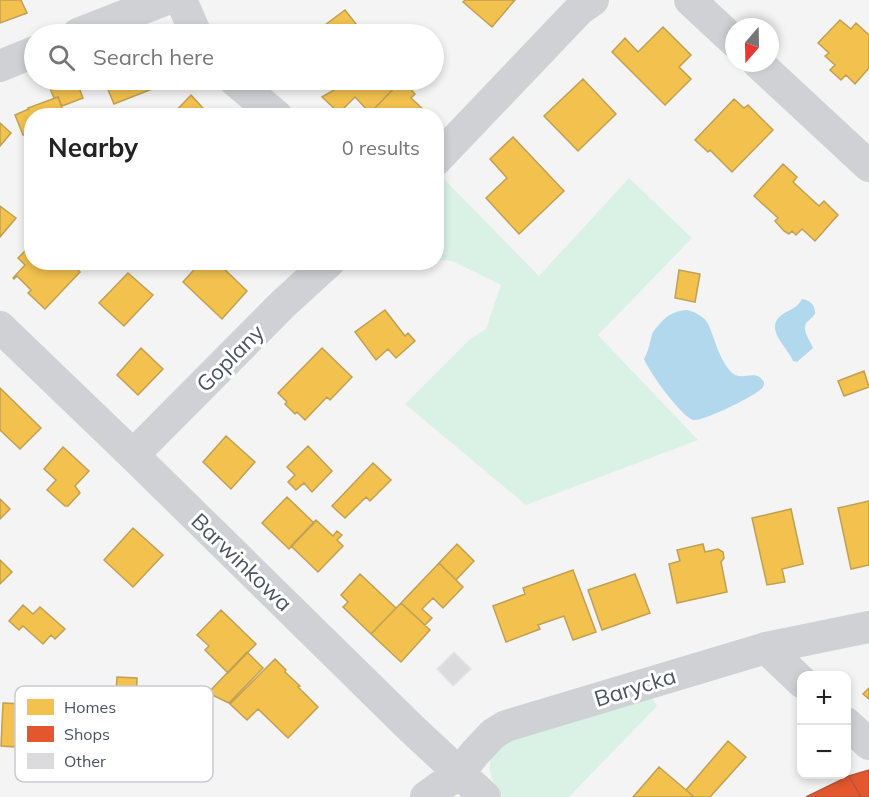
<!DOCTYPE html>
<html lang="en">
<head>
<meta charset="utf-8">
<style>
	:root { --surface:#fff; --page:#f6f6f6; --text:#222; --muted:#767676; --line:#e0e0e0 }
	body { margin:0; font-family:Mulish,sans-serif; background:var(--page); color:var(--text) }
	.controls { position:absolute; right:18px; bottom:18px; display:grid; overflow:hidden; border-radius:12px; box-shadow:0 3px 9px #0003 }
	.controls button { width:54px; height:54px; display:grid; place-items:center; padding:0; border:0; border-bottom:2px solid var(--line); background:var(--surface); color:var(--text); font:30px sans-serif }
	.compass { position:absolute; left:725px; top:18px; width:54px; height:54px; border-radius:50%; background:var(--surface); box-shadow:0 3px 9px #0003; rotate:200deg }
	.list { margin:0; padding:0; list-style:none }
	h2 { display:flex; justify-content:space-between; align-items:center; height:78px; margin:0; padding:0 24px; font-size:26px }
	h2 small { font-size:20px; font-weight:400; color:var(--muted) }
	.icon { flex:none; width:33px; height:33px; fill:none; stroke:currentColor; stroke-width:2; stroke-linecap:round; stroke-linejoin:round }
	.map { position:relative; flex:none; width:869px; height:797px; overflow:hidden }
	.search { position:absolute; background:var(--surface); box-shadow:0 3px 9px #0003; left:24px; top:24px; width:420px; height:66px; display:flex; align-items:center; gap:15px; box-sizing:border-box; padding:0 21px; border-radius:33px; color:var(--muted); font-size:22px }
	.panel { position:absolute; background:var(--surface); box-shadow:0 3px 9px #0003; left:24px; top:108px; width:420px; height:162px; border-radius:24px }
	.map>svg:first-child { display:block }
	.green { fill:#daf1e6 }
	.water { fill:#b1d8ed }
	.homes { fill:#f2c14e; stroke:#c0a053; stroke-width:1.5 }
	.shops { fill:#e4572e; stroke:#b6563d; stroke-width:1.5 }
	.building { fill:#dbdbdd; stroke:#e5e5e6; stroke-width:1.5 }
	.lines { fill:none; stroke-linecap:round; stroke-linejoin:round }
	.minor { stroke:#cfd1d4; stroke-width:32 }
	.labels { text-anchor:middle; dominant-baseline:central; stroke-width:6; stroke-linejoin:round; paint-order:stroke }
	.street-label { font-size:22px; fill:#4b5360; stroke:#fff }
	.key { fill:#fff; stroke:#c9cbcf; stroke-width:1.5 }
	.key-label { font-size:16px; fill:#4b5360 }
</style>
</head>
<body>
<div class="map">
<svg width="869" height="797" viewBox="0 0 869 797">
	<rect width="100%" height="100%" fill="#f4f4f4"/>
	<!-- green -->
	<path class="green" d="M441,176L539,276L629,178L692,238L598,335L698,440L526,505L405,404L470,339L486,329L501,285L452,261L437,260V180Z
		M652,698L657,706L569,797H503C493,784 483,766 496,751C500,747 507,743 512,739Z"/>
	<!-- water -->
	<path class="water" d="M802,299C810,300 816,306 815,314C813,317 810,319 807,322C801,330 810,340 813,348L797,362L793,361C788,347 762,328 783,314C791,309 797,308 802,299Z
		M687,310C694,312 702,315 707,322C710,327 712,334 714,339C718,351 723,363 731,372C742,383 755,367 764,382C764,384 764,386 763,387C758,395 702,422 693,420C681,416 649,372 644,359C649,350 649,345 652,335C652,333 655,329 657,327C666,316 673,311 687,310Z"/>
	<!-- homes -->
	<path class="homes" d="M0,0H21L27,13L0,23Z
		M465,0H515L492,27L463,2Z
		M345,10L360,29L352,34H313Z
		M840,20L851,29L856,23L869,35V68L855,84L846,75L841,80L830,70L835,65L825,56L829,53L818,43Z
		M663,27L691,55L679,67L691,79L665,105L612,52L625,38L638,52Z
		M583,79L616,114L578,151L544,116Z
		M51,80H76L83,98L62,106L58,97L54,98L47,81Z
		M104,80H148L152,89L114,104Z
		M351,80H402L374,109L375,110L371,114L355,97L339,113L322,97Z
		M402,80L415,94L411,98L425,111L420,116H372L371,114L375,110L374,109Z
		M191,95L203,108L201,111L206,116H171Z
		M58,97L65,116H32V132L23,135L15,115L29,109L28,108Z
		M734,99L744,108L748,105L773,130L732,172L710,150L708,152L695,140Z
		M0,123L11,133L0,146Z
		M513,137L564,191L519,234L486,198L507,178L490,159Z
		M783,164L797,177L793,182L819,206L824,201L838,215L815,241L802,229L796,235L792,231L789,234L784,231L775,221L778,218L754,196Z
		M0,206L16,218L0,237Z
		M32,244V262H70L80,272L45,309L28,293L31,290L17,276L14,279L13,278L25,265L18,258Z
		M201,262H217L247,291L222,319L183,282Z
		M679,270L700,274L695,302L675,298Z
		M128,273L153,295L124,326L99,303Z
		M385,310L405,336L408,333L415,341L396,358L388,349L376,360L355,332Z
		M141,348L163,369L138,395L117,375Z
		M322,348L352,377L330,400L327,397L305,420L297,412L295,414L285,404L287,402L278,393Z
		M864,371L869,387L844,396L838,381Z
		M0,388L41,428L20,449L0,430Z
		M226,436L255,462L231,489L203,462Z
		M308,446L332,471L312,492L304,483L296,490L288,482L295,475L287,467Z
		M63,447L89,471L75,486L80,493L68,506H65L47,490L56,480L44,469Z
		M373,463L391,480L370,501L366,497L345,518L332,506Z
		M287,497L314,523L289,549L262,523Z
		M0,499L10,509L0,519Z
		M869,501V565L851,569L838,508Z
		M791,509L803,564L782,569L785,582L767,585L752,518Z
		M316,520L333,536L337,531L342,535L337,540L343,546L318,572L291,546Z
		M133,528L163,555L133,587L104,560Z
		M457,544L474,561L456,580L439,563Z
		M703,544L705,552L718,549L723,552L724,558L721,562L727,592L677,603L669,564L680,561L677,550Z
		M0,560L12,572L0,584Z
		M439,563L463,587L443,608L433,598L422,609L432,618L425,625L401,603Z
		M573,570L596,632L573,640L564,616L538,625L540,629L506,642L493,606L525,594L523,588Z
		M360,574L396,608L371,634L343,607L348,602L341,595Z
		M635,574L650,613L602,630L588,590Z
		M401,603L430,630L401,662L371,634Z
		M23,605L33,614L40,607L65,629L55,639L51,635L43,644L23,626L19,630L9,621Z
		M221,610L256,644L228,673L205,650L209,646L197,635Z
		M247,652L263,668L229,703L208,693Z
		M275,659L286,670L285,672L300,686L298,687L318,707L288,738L258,709L247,720L230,704Z
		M117,677L137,678L135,732L120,731L121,720H114Z
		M869,688V699L863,694Z
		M3,703L47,705L45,749L1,746Z
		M728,741L746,757L710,797H694L686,790Z
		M659,767L686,790L694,797H633Z"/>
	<!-- shops -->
	<path class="shops" d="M869,770V797H861L849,776Z
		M849,776L861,797H806Z"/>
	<!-- building -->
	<path class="building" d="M454,652L471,669L453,686L437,669Z"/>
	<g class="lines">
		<!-- minor -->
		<path class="minor" d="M181,0L196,34
			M690,0L734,41
			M78,34L164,0
			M758,63L869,166
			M0,66L34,52
			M234,80L277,116
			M436,160L580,9L593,0
			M0,327L133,455L411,728L485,797
			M133,455L283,304L329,262
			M766,648L802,682
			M846,723L869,744
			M426,797L459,773L475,753L493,734L506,726L766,648L869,627"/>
	</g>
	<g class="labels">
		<!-- street labels -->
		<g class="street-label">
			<text transform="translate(230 358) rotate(-45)">Goplany</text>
			<text transform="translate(242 562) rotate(44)">Barwinkowa</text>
			<text transform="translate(635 687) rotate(-17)">Barycka</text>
		</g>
	</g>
	<!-- legend -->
	<rect x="15" y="686" width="198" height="96" rx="9" class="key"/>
	<rect x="27" y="699" width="27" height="16" fill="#f2c14e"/>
	<rect x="27" y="726" width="27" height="16" fill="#e4572e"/>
	<rect x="27" y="753" width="27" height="16" fill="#dbdbdd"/>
	<g class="key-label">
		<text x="64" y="713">Homes</text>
		<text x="64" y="740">Shops</text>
		<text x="64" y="767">Other</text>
	</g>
</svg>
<div class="controls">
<button>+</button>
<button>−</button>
</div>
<svg class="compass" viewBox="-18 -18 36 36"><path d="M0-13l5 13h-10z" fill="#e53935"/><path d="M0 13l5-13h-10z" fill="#767676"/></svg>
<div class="search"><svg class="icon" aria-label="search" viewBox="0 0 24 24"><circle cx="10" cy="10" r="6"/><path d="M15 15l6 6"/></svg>Search here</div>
<section class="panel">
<h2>Nearby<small>0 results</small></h2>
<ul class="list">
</ul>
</section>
</div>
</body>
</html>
